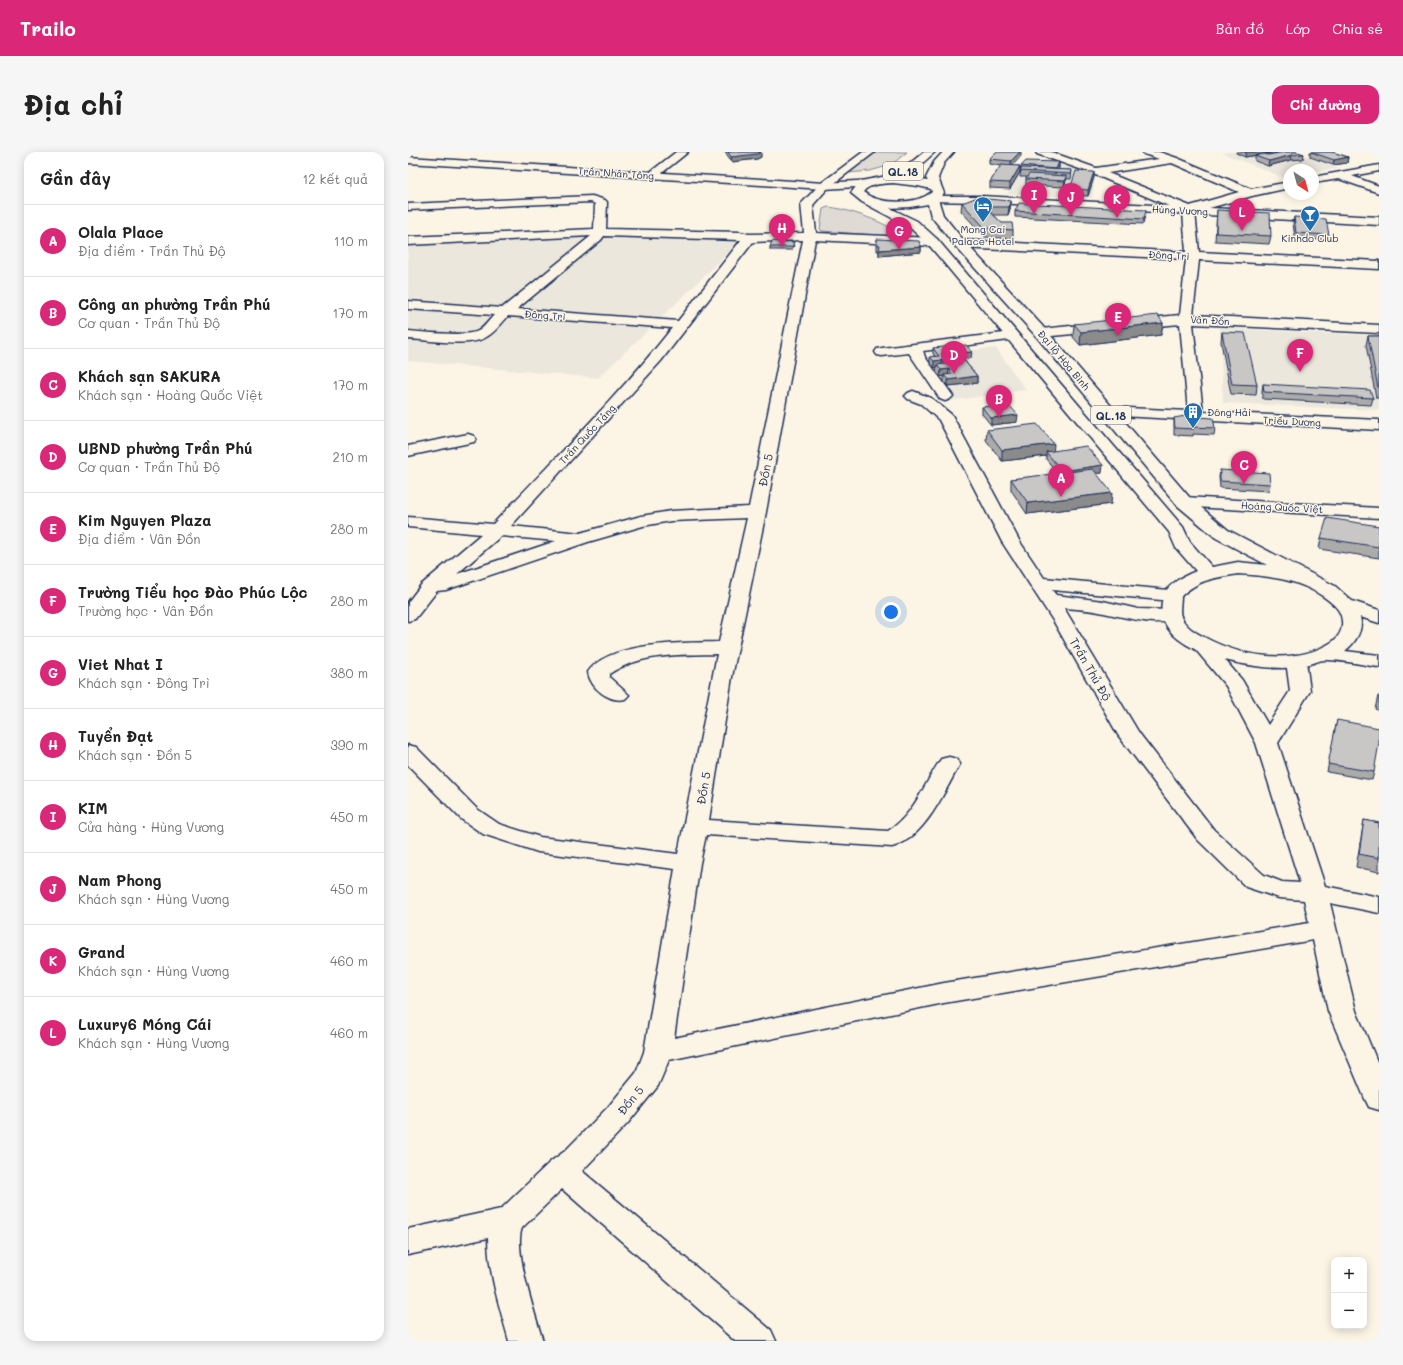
<!DOCTYPE html>
<html lang="vi">
<head>
<meta charset="utf-8">
<style>
	:root { --surface:#fff; --page:#f6f6f6; --text:#222; --muted:#767676; --line:#e0e0e0; --accent:#db2777 }
	body { margin:0; font-family:Mali,sans-serif; background:var(--page); color:var(--text) }
	.controls { position:absolute; right:12px; bottom:12px; display:grid; overflow:hidden; border-radius:8px; box-shadow:0 2px 10px #0003 }
	.controls button { width:36px; height:36px; display:grid; place-items:center; padding:0; border:0; border-bottom:1px solid var(--line); background:var(--surface); color:var(--text); font:20px sans-serif }
	.compass { position:absolute; left:875px; top:12px; width:36px; height:36px; border-radius:50%; background:var(--surface); box-shadow:0 2px 10px #0003; rotate:144deg }
	.you { position:absolute; left:483px; top:460px; width:14px; height:14px; margin:-10px; border:3px solid #fff; border-radius:50%; background:#1a73e8; box-shadow:0 0 0 6px #1a73e833 }
	.badge { display:grid; place-items:center; width:26px; height:26px; border-radius:50%; background:var(--accent); color:#fff; font-size:13px; font-weight:700 }
	.pin { position:absolute; translate:-50% -33px; filter:drop-shadow(0 1px 2px #0008) }
	.pin::after { content:''; position:absolute; top:21px; width:14px; height:12px; background:inherit; clip-path:polygon(0 0,100% 0,50% 100%) }
	.list { margin:0; padding:0; list-style:none }
	h2 { display:flex; justify-content:space-between; align-items:center; height:52px; margin:0; padding:0 16px; font-size:17px }
	h2 small { font-size:13px; font-weight:400; color:var(--muted) }
	.list li { display:grid; grid-template-columns:26px 1fr auto; gap:12px; align-items:center; box-sizing:border-box; height:72px; padding:0 16px; border-top:1px solid var(--line) }
	.list b { display:block; font-size:15px; white-space:nowrap }
	.list p { margin:0; font-size:13px; white-space:nowrap; color:var(--muted) }
	.list em { font-size:13px; font-style:normal; color:var(--muted) }
	.map { position:relative; flex:none; width:971px; height:1189px; overflow:hidden; border-radius:12px }
	header { display:flex; align-items:center; gap:24px; box-sizing:border-box; height:56px; padding:0 20px; background:var(--accent); color:#fff }
	header strong { font-size:19px }
	nav { display:flex; gap:22px; margin-inline-start:auto; font-size:14px }
	.intro { display:flex; align-items:center; justify-content:space-between; box-sizing:border-box; height:96px; padding:0 24px }
	h1 { margin:0; font-size:28px }
	.button { padding:10px 18px; border-radius:12px; background:var(--accent); color:#fff; font-size:14px; font-weight:700 }
	main { display:flex; gap:24px; padding:0 24px }
	aside { flex:1; background:var(--surface); border-radius:12px; box-shadow:0 2px 10px #0003 }
	.map>svg:first-child { display:block }
	.built { fill:#ece7dc }
	.green { fill:#dfdbd4; stroke:#7d8599 }
	.lines { fill:none; stroke-linecap:round; stroke-linejoin:round }
	.minor-casing { stroke:#1b2f5e; stroke-width:3 }
	.major-casing { stroke:#1b2f5e; stroke-width:3 }
	.highway-casing { stroke:#1b2f5e; stroke-width:3 }
	.minor { fill:#fcf5e5; fill-rule:evenodd }
	.major { fill:#fcf5e5; fill-rule:evenodd }
	.highway { fill:#fcf5e5; fill-rule:evenodd }
	.wall { fill:#acabaa; stroke:#1b2f5e }
	.shaded-wall { fill:#8c8b8b; stroke:#1b2f5e }
	.building { fill:#c8c7c6; stroke:#1b2f5e }
	.labels { text-anchor:middle; dominant-baseline:central; stroke-width:3; stroke-linejoin:round; paint-order:stroke }
	.far-street-label { font-size:10px; fill:#1b2f5e; stroke:#fcf5e5 }
	.far-poi-label { font-size:10px; fill:#1b2f5e; stroke:#fcf5e5 }
	.shield { fill:#fcf5e5; stroke:#5e6a86; stroke-width:1 }
	.shield-label { font-size:11px; font-weight:bold; fill:#1b2f5e }
	.street-label { font-size:12px; fill:#1b2f5e; stroke:#fcf5e5 }
</style>
</head>
<body>
<header>
<strong>Trailo</strong>
<nav><a>Bản đồ</a><a>Lớp</a><a>Chia sẻ</a></nav>
</header>
<div class="intro"><h1>Địa chỉ</h1><a class="button">Chỉ đường</a></div>
<main>
<aside>
<h2>Gần đây<small>12 kết quả</small></h2>
<ul class="list">
<li><span class="badge">A</span><div><b>Olala Place</b><p>Địa điểm · Trần Thủ Độ</p></div><em>110 m</em></li>
<li><span class="badge">B</span><div><b>Công an phường Trần Phú</b><p>Cơ quan · Trần Thủ Độ</p></div><em>170 m</em></li>
<li><span class="badge">C</span><div><b>Khách sạn SAKURA</b><p>Khách sạn · Hoàng Quốc Việt</p></div><em>170 m</em></li>
<li><span class="badge">D</span><div><b>UBND phường Trần Phú</b><p>Cơ quan · Trần Thủ Độ</p></div><em>210 m</em></li>
<li><span class="badge">E</span><div><b>Kim Nguyen Plaza</b><p>Địa điểm · Vân Đồn</p></div><em>280 m</em></li>
<li><span class="badge">F</span><div><b>Trường Tiểu học Đào Phúc Lộc</b><p>Trường học · Vân Đồn</p></div><em>280 m</em></li>
<li><span class="badge">G</span><div><b>Viet Nhat I</b><p>Khách sạn · Đông Trì</p></div><em>380 m</em></li>
<li><span class="badge">H</span><div><b>Tuyển Đạt</b><p>Khách sạn · Đồn 5</p></div><em>390 m</em></li>
<li><span class="badge">I</span><div><b>KIM</b><p>Cửa hàng · Hùng Vương</p></div><em>450 m</em></li>
<li><span class="badge">J</span><div><b>Nam Phong</b><p>Khách sạn · Hùng Vương</p></div><em>450 m</em></li>
<li><span class="badge">K</span><div><b>Grand</b><p>Khách sạn · Hùng Vương</p></div><em>460 m</em></li>
<li><span class="badge">L</span><div><b>Luxury6 Móng Cái</b><p>Khách sạn · Hùng Vương</p></div><em>460 m</em></li>
</ul>
</aside>
<div class="map">
<svg width="971" height="1189" viewBox="0 0 971 1189">
	<rect width="100%" height="100%" fill="#fcf5e5"/>
	<filter id="ink" filterUnits="userSpaceOnUse"><feTurbulence type="fractalNoise" baseFrequency=".025" numOctaves="2"/><feDisplacementMap in="SourceGraphic" scale="8" xChannelSelector="R" yChannelSelector="G"/><feConvolveMatrix kernelMatrix="1 2 1 2 8 2 1 2 1" color-interpolation-filters="sRGB"/></filter>
	<g filter="url(#ink)">
		<!-- built -->
		<path class="built" d="M823,0H888L930,16L905,21V18H881V26H877L814,1Z
			M618,12L657,14L688,22L684,46L599,42Z
			M194,81L335,87L190,226L0,209V90Z
			M812,176L971,184V258L815,251Z
			M588,196L618,238L541,249L519,216L521,202Z"/>
		<!-- green -->
		<path class="green" d="M468,0H499L483,13L462,19L440,21Z
			M420,55C435,56 475,69 487,79L483,83L479,84L414,79L412,77L415,57Z"/>
		<g class="lines">
			<defs>
				<path id="minor" d="M268,0H280L249,25H241L239,23L241,21Z
					M455,0H467L420,36L405,53L408,81L525,86L529,87L531,90L529,93L525,94L407,88L358,360L324,525L301,668L480,679C506,663 516,632 533,607L541,605L549,607L552,612C536,640 517,686 484,695L298,683L292,711L266,886L536,831L901,771L896,748L871,746L838,735L790,688L710,583L646,470L594,390L531,268L513,252L500,247L497,244L500,241L505,239L523,246L544,263L612,390L636,426L771,439L774,443L771,447L764,449L644,438L648,443L695,449L730,457L763,458L770,460L773,464L770,468C746,474 720,466 696,461C683,458 670,457 656,456L731,581L806,678L856,723L874,730L892,731L848,591L818,534L783,492L786,488L793,486L800,488L834,528L860,573L882,539L878,509L881,505L888,503L895,505L898,509L902,539L870,591L917,734L971,745V761L922,751L948,859L971,914V958L961,955L957,947L920,859L905,788L536,851L261,908L250,934L220,971L174,1019L363,1178L368,1189H327L154,1037L114,1076C105,1098 128,1165 135,1189H101C92,1156 80,1120 80,1086L0,1103V1077L93,1057L142,1010L157,999L200,955L228,921L236,900L267,717L130,700L75,682L53,667L0,613V593L8,595L69,657L91,672L132,685L270,702L309,502C271,503 233,501 201,522V525L221,543L217,547C202,551 182,536 180,520C201,489 278,491 311,490L339,366L263,369L235,374L180,390L38,438L29,439L7,467L0,469V450L13,433L73,382L0,375V365L85,372C145,308 209,246 264,176L100,164C94,171 88,179 80,184C64,196 20,188 0,187V179C14,180 59,185 70,179C76,176 81,168 86,163L0,157V149L94,156L183,84L0,93V85L186,77L187,52L183,50L0,58V52L184,44L197,48L199,50L198,77L332,80L341,82L396,81L393,52L395,50L412,32ZM196,84L332,88H333L270,169L109,157L193,88ZM395,88L341,355L263,359L233,364L172,381L103,374L253,209L345,90ZM93,384L148,389L49,422Z
					M628,0H643L688,16L751,7L736,2L735,0H751L769,6L843,37L881,30V36L844,44L787,60L791,100L971,109V117L791,108L785,163L971,173V181L785,172L795,260L971,268V278L694,263L692,260L694,257L700,255L780,259L772,172L633,185L628,184L626,181L628,178L633,177L772,163L778,107L552,96L548,95L546,92L548,89L552,88L778,100L775,60L683,21L629,2ZM764,11L831,40L782,54L700,21Z
					M971,13V19L944,24L971,34V41L931,27L905,31V25Z
					M604,180L609,181L611,184L609,187L515,199L517,205L545,244L542,247L537,249L532,247L501,201L474,204L469,203L467,200L469,197L474,196Z
					M60,282L66,284L68,287L66,290L0,304V294Z
					M776,345L971,356V366L770,354L767,350L770,346Z"/>
				<path id="major" d="M0,5L416,31L464,28L470,31L464,34L416,37L0,11Z
					M524,44H573L971,65V73L573,50L520,49L518,47L520,45Z"/>
				<path id="highway" d="M516,0H527L508,17L491,25L520,29L518,26L526,10L535,0H546L536,11L530,26L536,41L530,47L535,63L556,89L638,178L782,346L820,378L927,434L944,449L971,458V471L952,465C956,478 947,491 937,499L971,503V515C956,513 930,507 916,508C912,508 906,511 902,512C893,514 883,516 874,516C838,516 746,500 754,450C756,433 774,425 788,419L768,396L761,380L521,93L501,75L454,50L443,41L450,32L458,28L474,25L500,13ZM485,31L510,34L523,37L524,40C508,53 471,53 455,40C462,31 475,32 485,31ZM520,52L523,64L548,95L628,184L770,354L808,386L859,413L830,410L804,415L782,390L775,375L529,87L509,69L482,56L502,55ZM830,422C861,424 891,427 916,445C925,452 933,457 934,469C935,477 931,485 924,490C887,514 832,505 796,485C788,481 777,474 773,465C771,459 773,451 773,444C792,427 806,426 830,422Z"/>
			</defs>
			<!-- minor casing -->
			<use href="#minor" class="minor-casing"/>
			<!-- major casing -->
			<use href="#major" class="major-casing"/>
			<!-- highway casing -->
			<use href="#highway" class="highway-casing"/>
			<!-- minor -->
			<use href="#minor" class="minor"/>
			<!-- major -->
			<use href="#major" class="major"/>
			<!-- highway -->
			<use href="#highway" class="highway"/>
		</g>
		<!-- wall -->
		<path class="wall" d="M317,0H352L353,5L349,7L324,10Z
			M828,0H869L837,5L828,1Z
			M873,0H889L896,2L895,7L883,8L860,14L847,9V4L860,3L873,1Z
			M902,0H924L940,5L939,11L925,13L902,5Z
			M613,4L604,14H612V20L602,37L582,36V30L593,14L581,12V7Z
			M651,10V16L650,18H664L663,27H658L656,35L618,33V27L619,25H612L613,14Z
			M686,25L680,44L662,43V37Z
			M603,49L602,57L600,63H586L594,71L605,78V87L577,85L553,59L554,51Z
			M809,58L863,84L861,92L807,89Z
			M607,59L737,63L735,72L607,65Z
			M886,65L921,83L920,88L887,87L885,71Z
			M469,87L513,95V100L471,104V99H469Z
			M386,93L384,98H362V95Z
			M755,171L753,183L672,193L665,185L666,172Z
			M814,180L849,233L848,243L823,242L813,190Z
			M960,184H971V246H968L958,193Z
			M525,196L563,206L555,207L569,224V231L540,234L536,230V224L532,225L528,220L529,215L526,216L522,211V205L527,204L525,202Z
			M855,232L965,246L963,253L855,247L854,239Z
			M574,255L609,270L583,273L574,262Z
			M766,266L807,276L806,283L785,282V284L766,283Z
			M579,278L645,299L694,321H688L703,352L619,362L603,338V327L650,322L638,307V304L594,309L578,288Z
			M812,318L862,332L861,339L812,336L811,325Z
			M971,374V406L911,397L913,386Z
			M970,544H971V559L967,557Z
			M929,568L966,620L964,628L919,620Z
			M956,668L971,671V720L948,715Z"/>
		<!-- shaded-wall -->
		<path class="shaded-wall" d="M353,0V5L349,7L324,10L323,5Z
			M612,0H613V4L603,15V9Z
			M838,0H869L837,5Z
			M884,3L883,8L860,14L861,9Z
			M940,5L939,11L925,13L926,8Z
			M651,10V16L647,22L648,17Z
			M612,14V20L602,37V31Z
			M686,20V25L680,44V38Z
			M659,24L658,29L656,35L657,29Z
			M603,49L602,57L600,63L601,55Z
			M513,95V100L471,104V98Z
			M755,171L753,183L672,193L673,180Z
			M564,200L563,206L550,208V201Z
			M534,208V215L529,213V215L526,216V209Z
			M541,217L540,224L536,223V224L532,225L533,218Z
			M569,224V231L540,234V228Z
			M610,263L609,270L583,273V266Z
			M646,292L645,303L638,300V304L594,309V298Z
			M695,313L694,321L653,326L654,319Z
			M704,341L703,352L619,362L620,351Z"/>
		<!-- building -->
		<path class="building" d="M320,0H353L349,2L323,5Z
			M588,0H612L603,9L581,7Z
			M876,0H889L896,2L884,3L861,9L847,4L856,2L860,3L877,0Z
			M903,0H924L940,5L926,8Z
			M618,9L651,10L648,17L613,14Z
			M593,13L612,14L602,31L582,30Z
			M614,16L664,18L663,22L612,19Z
			M668,19L686,20L680,38L662,37Z
			M621,22L659,24L657,29L618,27Z
			M567,46L603,49L601,55H577L594,71H604L605,78L577,76L554,51Z
			M611,51L738,58L736,67L607,59Z
			M809,58L862,61L863,84L808,81Z
			M886,65L918,67L921,83L888,81Z
			M469,87L511,89L513,95L471,98L472,93H469Z
			M364,89L386,90L384,95H362Z
			M750,163L755,171L673,180L666,172Z
			M814,180L837,181L849,233L824,232Z
			M960,184H971V236H970Z
			M558,193L564,200L550,201L569,224L540,228L536,223L544,222L541,217L533,218L529,213L537,212L534,208L526,209L522,205L531,204L525,196Z
			M855,232L962,238L965,246L856,240Z
			M600,252L610,263L583,266L574,255Z
			M777,264L805,266L807,276L784,275L786,277L767,276L766,266Z
			M629,272L646,292L594,298L579,278Z
			M678,294L695,313L654,319L638,300Z
			M685,317L704,341L620,351L603,327Z
			M812,318L861,321L862,332L812,329Z
			M919,366L971,374V395L913,386Z
			M929,568L971,576V591L966,620L920,612Z
			M956,668L971,671V706L951,702Z"/>
	</g>
	<!-- icons -->
	<defs>
		<symbol id="hotel-pin" viewBox="-11 -11 22 30"><path d="M0 17L-7.5 6A9.5 9.5 0 1 1 7.5 6Z" fill="#1f6fb2" stroke="#fcf5e5"/><path d="M-6-4.5h1.5V1H6V5H4.5V3h-9V5H-6ZM-4 0a1.8 1.8 0 1 1 3.6 0ZM.5 0V-2.5h3Q6-2.5 6 0Z" fill="#fff"/></symbol>
		<symbol id="bar-pin" viewBox="-11 -11 22 30"><path d="M0 17L-7.5 6A9.5 9.5 0 1 1 7.5 6Z" fill="#1f6fb2" stroke="#fcf5e5"/><path d="M-6-5H6L.8 .8V4.5H3.5V6h-7V4.5H-.8V.8Z" fill="#fff"/></symbol>
		<symbol id="building-pin" viewBox="-11 -11 22 30"><path d="M0 17L-7.5 6A9.5 9.5 0 1 1 7.5 6Z" fill="#1f6fb2" stroke="#fcf5e5"/><path d="M-4-6H4V6H1V3H-1V6H-4ZM-2.5-4.3h1.7v1.8h-1.7ZM.8-4.3h1.7v1.8H.8ZM-2.5-1h1.7V.8h-1.7ZM.8-1h1.7V.8H.8Z" fill="#fff"/></symbol>
	</defs>
	<g fill-rule="evenodd">
		<use href="#hotel-pin" x="564" y="43" width="22" height="30"/>
		<use href="#bar-pin" x="891" y="52" width="22" height="30"/>
		<use href="#building-pin" x="774" y="249" width="22" height="30"/>
	</g>
	<g class="labels">
		<!-- far-street labels -->
		<g class="far-street-label">
			<text transform="translate(208 21) rotate(4)">Trần Nhân Tông</text>
			<text transform="translate(772 58) rotate(3)">Hùng Vương</text>
			<text transform="translate(761 103) rotate(3)">Đông Trì</text>
			<text transform="translate(137 163) rotate(4)">Đông Trì</text>
			<text transform="translate(802 168) rotate(3)">Vân Đồn</text>
			<text transform="translate(656 208) rotate(50)">Đại lộ Hòa Bình</text>
			<text transform="translate(884 269) rotate(3)">Triều Dương</text>
			<text transform="translate(179 282) rotate(-47)">Trần Quốc Tảng</text>
			<text transform="translate(874 355) rotate(3)">Hoàng Quốc Việt</text>
		</g>
		<!-- far-poi labels -->
		<g class="far-poi-label">
			<text x="575" y="77">Mong Cai<tspan x="575" dy="12">Palace Hotel</tspan></text>
			<text x="902" y="86">Kinhdo Club</text>
			<text x="799" y="260" text-anchor="start">Đông Hải</text>
		</g>
		<!-- shield labels -->
		<g class="shield">
			<rect x="475" y="10" width="40" height="18" rx="3"/>
			<rect x="683" y="254" width="40" height="18" rx="3"/>
		</g>
		<g class="shield-label">
			<text x="495" y="19">QL.18</text>
			<text x="703" y="263">QL.18</text>
		</g>
		<!-- street labels -->
		<g class="street-label">
			<text transform="translate(357 318) rotate(-79)">Đồn 5</text>
			<text transform="translate(683 517) rotate(60)">Trần Thủ Độ</text>
			<text transform="translate(295 636) rotate(-80)">Đồn 5</text>
			<text transform="translate(222 948) rotate(-51)">Đồn 5</text>
		</g>
	</g>
</svg>
<div class="controls">
<button>+</button>
<button>−</button>
</div>
<svg class="compass" viewBox="-18 -18 36 36"><path d="M0-13l5 13h-10z" fill="#e53935"/><path d="M0 13l5-13h-10z" fill="#767676"/></svg>
<div class="you"></div>
<div class="pin badge" style="left:653px;top:345px">A</div>
<div class="pin badge" style="left:591px;top:266px">B</div>
<div class="pin badge" style="left:836px;top:332px">C</div>
<div class="pin badge" style="left:546px;top:222px">D</div>
<div class="pin badge" style="left:710px;top:184px">E</div>
<div class="pin badge" style="left:892px;top:220px">F</div>
<div class="pin badge" style="left:491px;top:98px">G</div>
<div class="pin badge" style="left:374px;top:95px">H</div>
<div class="pin badge" style="left:626px;top:62px">I</div>
<div class="pin badge" style="left:663px;top:64px">J</div>
<div class="pin badge" style="left:709px;top:66px">K</div>
<div class="pin badge" style="left:834px;top:79px">L</div>
</div>
</main>
</body>
</html>
